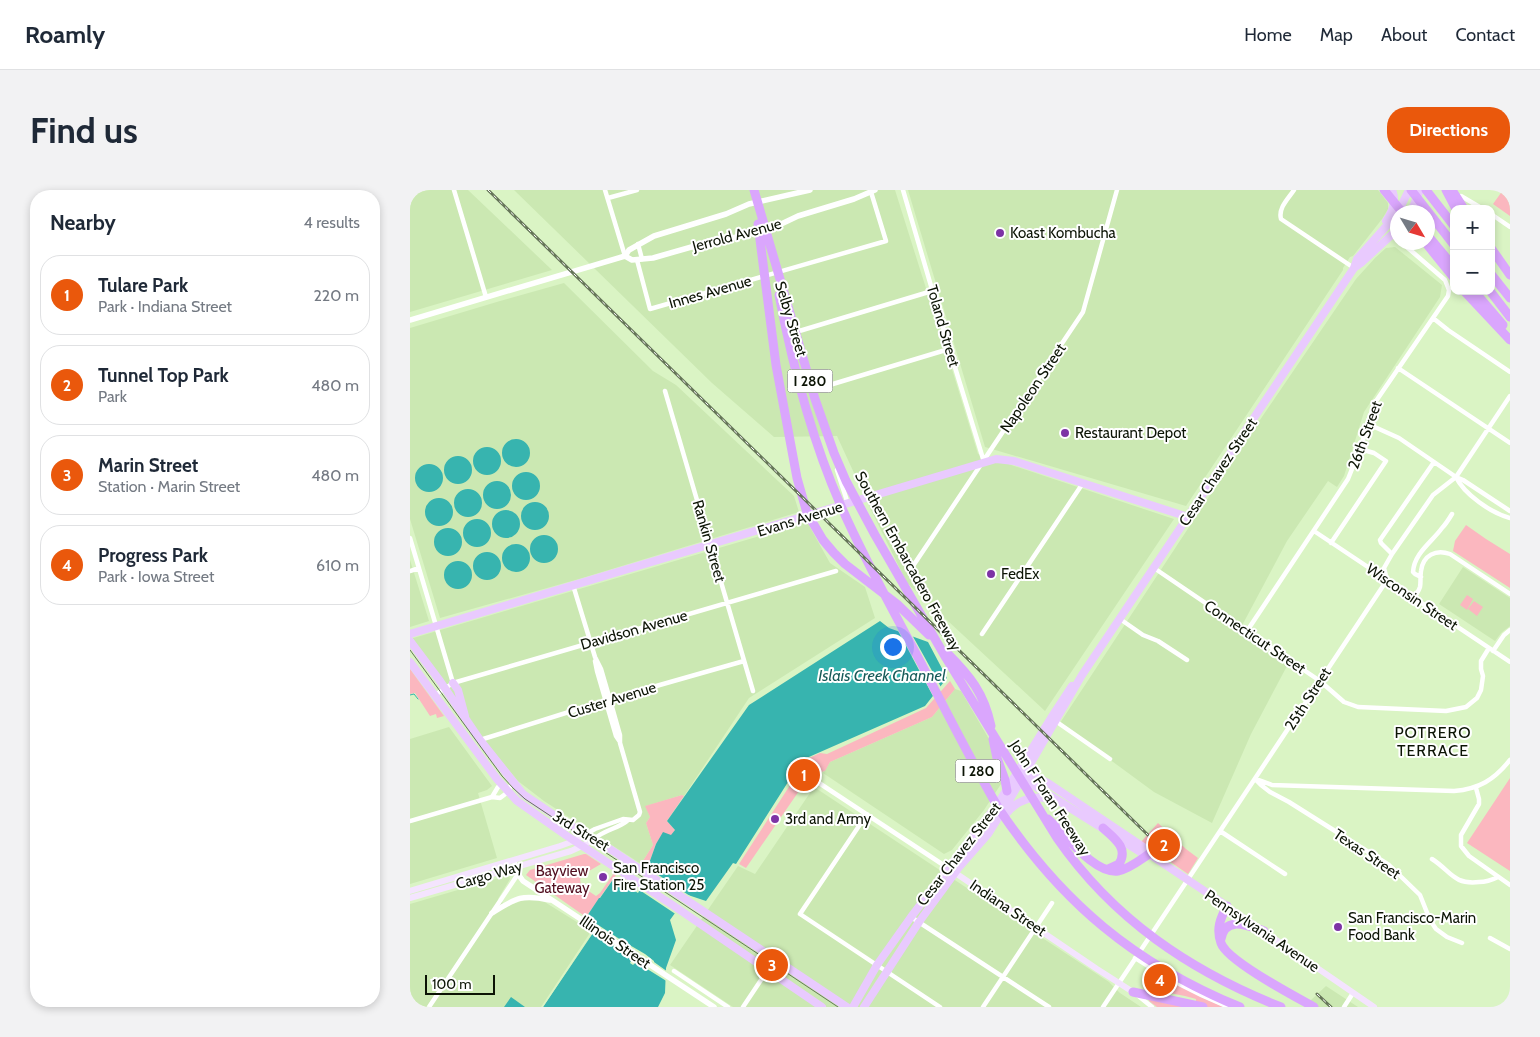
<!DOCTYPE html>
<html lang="en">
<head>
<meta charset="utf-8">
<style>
	:root { --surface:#fff; --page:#f2f2f3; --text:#1f2937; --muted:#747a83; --line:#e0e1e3; --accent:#ea580c }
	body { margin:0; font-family:Cabin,sans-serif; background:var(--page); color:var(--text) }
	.controls { position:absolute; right:15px; top:15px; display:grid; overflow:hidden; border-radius:10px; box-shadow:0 2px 8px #0003 }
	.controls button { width:45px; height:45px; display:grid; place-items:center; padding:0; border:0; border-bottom:1px solid var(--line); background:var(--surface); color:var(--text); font:25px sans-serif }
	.compass { position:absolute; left:980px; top:15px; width:45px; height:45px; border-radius:50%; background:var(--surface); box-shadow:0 2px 8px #0003; rotate:128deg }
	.scale { position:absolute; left:15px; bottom:12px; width:70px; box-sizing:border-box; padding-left:5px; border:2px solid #0c1405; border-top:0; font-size:14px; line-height:18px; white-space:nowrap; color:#0c1405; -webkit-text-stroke:4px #fff; paint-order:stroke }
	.you { position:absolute; left:482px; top:456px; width:18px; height:18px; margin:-12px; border:4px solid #fff; border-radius:50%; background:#1a73e8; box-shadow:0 0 0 8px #1a73e833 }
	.badge { display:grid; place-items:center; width:32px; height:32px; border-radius:50%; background:var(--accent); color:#fff; font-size:16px; font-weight:700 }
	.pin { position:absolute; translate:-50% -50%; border:2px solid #fff; box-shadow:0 1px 5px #0006 }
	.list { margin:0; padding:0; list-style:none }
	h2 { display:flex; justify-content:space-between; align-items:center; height:65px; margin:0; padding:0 20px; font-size:21px }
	h2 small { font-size:16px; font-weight:400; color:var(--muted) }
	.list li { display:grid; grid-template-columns:32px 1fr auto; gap:15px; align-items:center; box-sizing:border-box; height:80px; margin:0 10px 10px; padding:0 10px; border:1px solid var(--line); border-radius:20px }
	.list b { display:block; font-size:19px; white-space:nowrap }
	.list p { margin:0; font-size:16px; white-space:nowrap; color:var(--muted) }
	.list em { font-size:16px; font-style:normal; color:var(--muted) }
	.map { position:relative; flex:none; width:1100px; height:817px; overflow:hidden; border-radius:20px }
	header { display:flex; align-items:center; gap:30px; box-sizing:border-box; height:70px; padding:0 25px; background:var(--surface); border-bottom:1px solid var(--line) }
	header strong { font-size:24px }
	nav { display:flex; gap:28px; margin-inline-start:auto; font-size:18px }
	.intro { display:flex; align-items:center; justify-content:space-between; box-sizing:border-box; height:120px; padding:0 30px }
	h1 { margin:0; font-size:35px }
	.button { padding:12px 22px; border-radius:20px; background:var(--accent); color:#fff; font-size:18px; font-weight:700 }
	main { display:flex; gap:30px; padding:0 30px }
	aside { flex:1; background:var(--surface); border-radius:20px; box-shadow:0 2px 8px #0003 }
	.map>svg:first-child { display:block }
	.built { fill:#cbe8b2 }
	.green { fill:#fbb7bf }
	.water { fill:#37b4af }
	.pier { fill:#daf4c4 }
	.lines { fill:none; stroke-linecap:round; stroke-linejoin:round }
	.stream { stroke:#37b4af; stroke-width:1 }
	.minor { stroke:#fff; stroke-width:4.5 }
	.tertiary { stroke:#fff; stroke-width:5.5 }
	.secondary { stroke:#f4e4fe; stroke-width:6 }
	.primary { stroke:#e9cafe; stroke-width:8 }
	.motorway { stroke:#daa6fd; stroke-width:9 }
	.tram { stroke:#657558; stroke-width:1 }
	.rail-casing { stroke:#657558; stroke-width:3 }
	.rail { stroke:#fff; stroke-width:1; stroke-dasharray:4; stroke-linecap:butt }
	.poi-dot { fill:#7d33a5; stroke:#fff; stroke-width:2 }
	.labels { text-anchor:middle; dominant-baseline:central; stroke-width:4; stroke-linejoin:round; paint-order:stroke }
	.shield { fill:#fff; stroke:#555a50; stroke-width:1 }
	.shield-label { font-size:14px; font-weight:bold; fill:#0c1405 }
	.poi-label { font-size:15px; fill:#0c1405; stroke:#fff; text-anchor:start }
	.street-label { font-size:15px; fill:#0c1405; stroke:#fff }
	.park-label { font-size:15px; fill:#510e1f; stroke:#fff }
	.water-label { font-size:16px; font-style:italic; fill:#165a58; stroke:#fff }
	.neighbourhood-label { font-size:16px; letter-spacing:1px; fill:#0c1405; stroke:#fff }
</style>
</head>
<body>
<header>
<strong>Roamly</strong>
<nav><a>Home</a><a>Map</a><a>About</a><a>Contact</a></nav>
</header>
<div class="intro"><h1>Find us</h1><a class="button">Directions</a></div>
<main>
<aside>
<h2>Nearby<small>4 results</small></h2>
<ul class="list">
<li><span class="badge">1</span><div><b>Tulare Park</b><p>Park · Indiana Street</p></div><em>220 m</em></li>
<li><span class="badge">2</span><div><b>Tunnel Top Park</b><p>Park</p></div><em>480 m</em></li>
<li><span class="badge">3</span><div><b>Marin Street</b><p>Station · Marin Street</p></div><em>480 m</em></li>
<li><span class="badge">4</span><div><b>Progress Park</b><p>Park · Iowa Street</p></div><em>610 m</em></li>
</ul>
</aside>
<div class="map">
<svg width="1100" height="817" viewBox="0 0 1100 817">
	<rect width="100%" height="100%" fill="#daf4c4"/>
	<!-- built -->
	<path class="built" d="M0,0H58L142,80L0,122Z
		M104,0H485L520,111H521L568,264L764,329L635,521L497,393L461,320L427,246L364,247L302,193Z
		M498,0H968L978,13V19L972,29L943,66L940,67L933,78V80L776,316L575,257Z
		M985,57L1032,95L1030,107L954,222L934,286L927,297L918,291L877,351L828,443L877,476L841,544L802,633L744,602L650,533L837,249L946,89L965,68L976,58Z
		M154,93L243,181L266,195L384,306L389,322L169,389L30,428L0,329V138L90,111Z
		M397,332L420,373L455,397L465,428L339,508L274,606L272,605L236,616L240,627L236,633L243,655L231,674L134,611L108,591L78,555L0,449Z
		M0,370L19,431L0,437Z
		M1053,377L1100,408V436L1091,443L1085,451L1029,414Z
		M545,499L551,501L579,549L592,588L591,594L574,620L542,660L534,664L413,583L420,572L522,527Z
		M39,537L82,596L77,600L68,603L87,668L0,694V549Z
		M404,597L699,792L710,803L731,817H323L260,775L328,676L345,684Z
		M99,685L100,689L88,709L97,716L117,709L133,711L183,742L133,817H0V714Z
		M916,796L948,817H906L900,811Z"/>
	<!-- green -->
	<path class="green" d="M1093,0H1100V26L1083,14Z
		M1056,335L1076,349L1100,364V398L1043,361L1045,351Z
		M1057,405L1063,409L1057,420L1050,415Z
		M1064,411L1073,417L1067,426L1058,419Z
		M0,479L34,526L27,528L26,524L20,526L5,503L0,504Z
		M540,491L545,499L522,527L420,572L415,581L400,585L336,678L329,674L397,569L410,563L417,564L516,518Z
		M1100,588V681L1057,653Z
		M272,605L274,606L257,631L265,640L262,645L246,654L237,679L231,674L243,655L236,633L240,627L235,616Z
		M748,633L776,659L788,668L778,684L731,652Z
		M174,664H176L191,674L179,681L170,689L171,696L186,706L190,703L204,683L206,685L176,727L116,685L120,680Z
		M746,782L791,807L814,817H786V809L775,806L733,798Z
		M739,809L782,817H747L739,811Z"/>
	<!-- water -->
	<path class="water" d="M92 263a14 14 0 1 1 28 0a14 14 0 1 1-28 0Z
		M63 271a14 14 0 1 1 28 0a14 14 0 1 1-28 0Z
		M34 280a14 14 0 1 1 28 0a14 14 0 1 1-28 0Z
		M5 288a14 14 0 1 1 28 0a14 14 0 1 1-28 0Z
		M102 296a14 14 0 1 1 28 0a14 14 0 1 1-28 0Z
		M73 305a14 14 0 1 1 28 0a14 14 0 1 1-28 0Z
		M44 313a14 14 0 1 1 28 0a14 14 0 1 1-28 0Z
		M15 322a14 14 0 1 1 28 0a14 14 0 1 1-28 0Z
		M111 326a14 14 0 1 1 28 0a14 14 0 1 1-28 0Z
		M82 334a14 14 0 1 1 28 0a14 14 0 1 1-28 0Z
		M53 343a14 14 0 1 1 28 0a14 14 0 1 1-28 0Z
		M24 352a14 14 0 1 1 28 0a14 14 0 1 1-28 0Z
		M120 359a14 14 0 1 1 28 0a14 14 0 1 1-28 0Z
		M92 368a14 14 0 1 1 28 0a14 14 0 1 1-28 0Z
		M63 376a14 14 0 1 1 28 0a14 14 0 1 1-28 0Z
		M34 385a14 14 0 1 1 28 0a14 14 0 1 1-28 0Z
		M470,431L479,438L518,452L537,488L515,516L392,570L326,674L323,673L296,711L278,705L260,730L266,750L256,778L255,803L248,817H133L183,743L171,735L189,708H190L204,688L228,703L240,682L237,679L246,654L253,642L261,645L265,640L257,631L339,515Z
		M101,807L115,817H94Z"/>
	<!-- pier -->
	<path class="pier" d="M486,437L501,443L515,468L532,499L524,508Z
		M241,680L280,706L267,725L228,699Z
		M176,727L211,750L235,764L244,771V772L258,782V792L226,772L223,775L220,773L222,769L218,766L172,733Z
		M171,735L183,742L133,817H131L180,743L169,737Z"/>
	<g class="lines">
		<!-- stream -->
		<path class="stream" d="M0,505L4,504L8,509"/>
		<!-- minor -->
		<path class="minor" d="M44,0L76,107
			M195,0L215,66
			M493,0L540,161L574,272
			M884,0C878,9 868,18 871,29L944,78
			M1051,6L1073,19
			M198,8L227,0
			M1081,24L1100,37
			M982,43L988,50
			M228,54L232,69
			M227,70L240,119L476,51L461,2L463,0
			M1023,128L1038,140L1100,182
			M386,142L522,101
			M988,178L1100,253
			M403,200L539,159
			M255,201L343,501
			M958,234L989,248L1046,287L1053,290L1100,321
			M427,280L438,314
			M1046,287C1054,304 1081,323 1100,328
			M904,341L1100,472
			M0,348L43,493
			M921,353L976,271L964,263L950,259
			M982,364L971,353L970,350L1024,272
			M744,378L910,491L934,512L948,517L1036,521L1056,517L1067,508L1071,500L1073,486L1071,479V471L1079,458
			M501,379L673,122L707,0
			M0,381L9,378
			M1011,387L1005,384L1003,382C1004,363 1022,352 1032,338C1036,334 1039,329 1042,324
			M163,395L185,467L191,479L200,510L210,545V553L230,622L229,625L223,630L213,629L185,639L176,644
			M1004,408C1006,404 1009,401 1010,397C1011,392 1010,387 1011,381C1013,365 1026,359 1040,364L1100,404
			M710,429L733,445L748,451L777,470
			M837,441L938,289L950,259L964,214L1038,106L1039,100L1035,90L991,52
			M572,444L673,293
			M1083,461L1094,445L1100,440
			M185,471L187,481L206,546L210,552
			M25,505L43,493L426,381
			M644,530L700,569
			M70,550L197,510L334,471
			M403,589L538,678
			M845,589L851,595L860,602L879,612L979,675L1010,705L1020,730L1026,739L1037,747L1052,753
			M846,589L862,595L1044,601C1069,599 1084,590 1100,570
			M1066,598L1069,609V614L1051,645V656L1059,666L1100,695
			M82,607L88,597L92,594
			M457,624L390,724L530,817
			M0,631L82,607L90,608L98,602L102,592
			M810,641L875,684
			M184,649C194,640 209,638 217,631
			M1022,669C1041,681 1043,695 1069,692C1077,692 1082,690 1088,687
			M501,727L639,817
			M1080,748L1100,759
			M725,768C755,788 786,804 819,817
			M264,781L318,817
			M726,804L742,817
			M19,817L108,684
			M333,817L365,769
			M573,817L642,713
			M693,817L977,390L974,378L982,364L1023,305L1046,287L1100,206
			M934,817L943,803"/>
		<!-- tertiary -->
		<path class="tertiary" d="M215,66L219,60L244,46L316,24L339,14L400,0
			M0,130L215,66L222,70L243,68L299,52L327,47L367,36L388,26L444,9L465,0
			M105,674L108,684L113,691L304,817
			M82,723C106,708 111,704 140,710"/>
		<!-- secondary -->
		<path class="secondary" d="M541,680L687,779L723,802
			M0,701L150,656L164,651L176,644
			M0,708L161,661L172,656L184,649
			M817,716L964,817"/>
		<!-- primary -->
		<path class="primary" d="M988,22L999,0
			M1001,22L1010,0
			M976,31C983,21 987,11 982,0
			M944,78L951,73L988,39
			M0,444L586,269L604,271L778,327
			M0,451L30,491L70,550L113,604L147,627L203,661L437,817
			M0,472L87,589L107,611L157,646L261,714L412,817
			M43,493L48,500L55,526
			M612,582H616L638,593L735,658L739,664
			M610,585L617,591L732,663L739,664L817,716
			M596,624C608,609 625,604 643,610
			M443,817L467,775L501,727L587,615L641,528L662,496
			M454,817L509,732L550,676L578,644L600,609L672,485L944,78L947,69L988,23"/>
		<!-- motorway -->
		<path class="motorway" d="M344,0L405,209L424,263L436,291L465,345L536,468L647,648C703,729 780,781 871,817
			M974,0L992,22
			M1001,0L1044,55
			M1016,0L1044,36
			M1036,0L1046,19
			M1042,0L1054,19
			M348,34L366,175L387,288L397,323L413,350L424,363L435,374L487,414L519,445
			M986,40L988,39
			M1018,46L1044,77
			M1015,52L1044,88
			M1081,58L1100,85
			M1081,84L1100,108
			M1054,101L1100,150
			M1064,101L1093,135
			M1080,101L1100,127
			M369,105C383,178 401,248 431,316C454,369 483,420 510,471C536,521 561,571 589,619C652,713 725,774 830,817
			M537,463C560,486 574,503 581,536
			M583,549L587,568L595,590L597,601
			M638,629C655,644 684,684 708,681C719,679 730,670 739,664
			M693,638C704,648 719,658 709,674L698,679
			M817,716C810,729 806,739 811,753C817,771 886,807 904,817
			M811,749C815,725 838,736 854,741
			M723,802L793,817"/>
		<!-- tram -->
		<path class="tram" d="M0,460L92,586L103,598L115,609L428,817"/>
		<defs>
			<path id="rail" d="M78,0L738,645
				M213,757L228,767
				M907,804L921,817"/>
		</defs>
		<!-- rail casing -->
		<use href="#rail" class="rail-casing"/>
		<!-- rail -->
		<use href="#rail" class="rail"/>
	</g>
	<!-- markers -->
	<g class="poi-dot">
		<circle cx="590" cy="43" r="5"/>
		<circle cx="655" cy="243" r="5"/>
		<circle cx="581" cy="384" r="5"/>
		<circle cx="365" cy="629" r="5"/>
		<circle cx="193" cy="687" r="5"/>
		<circle cx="928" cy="737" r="5"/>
	</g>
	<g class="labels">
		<!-- shield labels -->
		<g class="shield">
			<rect x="377.5" y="179.5" width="45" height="23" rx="4"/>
			<rect x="545.5" y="569.5" width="45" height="23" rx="4"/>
		</g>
		<g class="shield-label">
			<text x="400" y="191">I 280</text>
			<text x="568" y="581">I 280</text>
		</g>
		<!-- poi labels -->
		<g class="poi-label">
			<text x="600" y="43">Koast Kombucha</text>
			<text x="665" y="243">Restaurant Depot</text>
			<text x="591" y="384">FedEx</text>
			<text x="375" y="629">3rd and Army</text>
			<text x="203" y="678">San Francisco<tspan x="203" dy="17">Fire Station 25</tspan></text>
			<text x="938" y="728">San Francisco-Marin<tspan x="938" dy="17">Food Bank</tspan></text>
		</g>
		<!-- street labels -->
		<g class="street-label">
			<text transform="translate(327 45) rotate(-15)">Jerrold Avenue</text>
			<text transform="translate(300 102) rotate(-16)">Innes Avenue</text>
			<text transform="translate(381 129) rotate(73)">Selby Street</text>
			<text transform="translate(533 136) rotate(74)">Toland Street</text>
			<text transform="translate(623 198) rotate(-56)">Napoleon Street</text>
			<text transform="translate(955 245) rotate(-70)">26th Street</text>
			<text transform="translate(808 282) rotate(-56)">Cesar Chavez Street</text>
			<text transform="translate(390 329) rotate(-17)">Evans Avenue</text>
			<text transform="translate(299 351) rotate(74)">Rankin Street</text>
			<text transform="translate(498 371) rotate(61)">Southern Embarcadero Freeway</text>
			<text transform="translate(1002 407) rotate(34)">Wisconsin Street</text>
			<text transform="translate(224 440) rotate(-16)">Davidson Avenue</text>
			<text transform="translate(845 447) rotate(34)">Connecticut Street</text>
			<text transform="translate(898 509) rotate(-57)">25th Street</text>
			<text transform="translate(202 510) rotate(-17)">Custer Avenue</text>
			<text transform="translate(640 608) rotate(57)">John F Foran Freeway</text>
			<text transform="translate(171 641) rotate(31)">3rd Street</text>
			<text transform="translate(549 664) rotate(-52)">Cesar Chavez Street</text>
			<text transform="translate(957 664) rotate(34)">Texas Street</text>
			<text transform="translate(79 685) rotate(-16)">Cargo Way</text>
			<text transform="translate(598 718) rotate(34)">Indiana Street</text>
			<text transform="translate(852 741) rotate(34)">Pennsylvania Avenue</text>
			<text transform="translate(205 752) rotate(34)">Illinois Street</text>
		</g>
		<!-- park labels -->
		<g class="park-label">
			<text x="152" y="681">Bayview<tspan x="152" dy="17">Gateway</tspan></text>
		</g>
		<!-- water labels -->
		<g class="water-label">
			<text x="472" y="485">Islais Creek Channel</text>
		</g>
		<!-- neighbourhood labels -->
		<g class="neighbourhood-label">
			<text x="1023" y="542">POTRERO<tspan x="1023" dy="18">TERRACE</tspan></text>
		</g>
	</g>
</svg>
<div class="controls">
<button>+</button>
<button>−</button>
</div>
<svg class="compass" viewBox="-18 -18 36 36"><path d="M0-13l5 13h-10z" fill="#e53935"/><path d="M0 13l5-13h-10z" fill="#747a83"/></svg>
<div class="scale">100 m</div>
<div class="you"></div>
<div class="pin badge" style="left:394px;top:585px">1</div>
<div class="pin badge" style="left:754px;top:655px">2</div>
<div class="pin badge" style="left:362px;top:775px">3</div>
<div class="pin badge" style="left:750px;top:790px">4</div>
</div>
</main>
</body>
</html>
